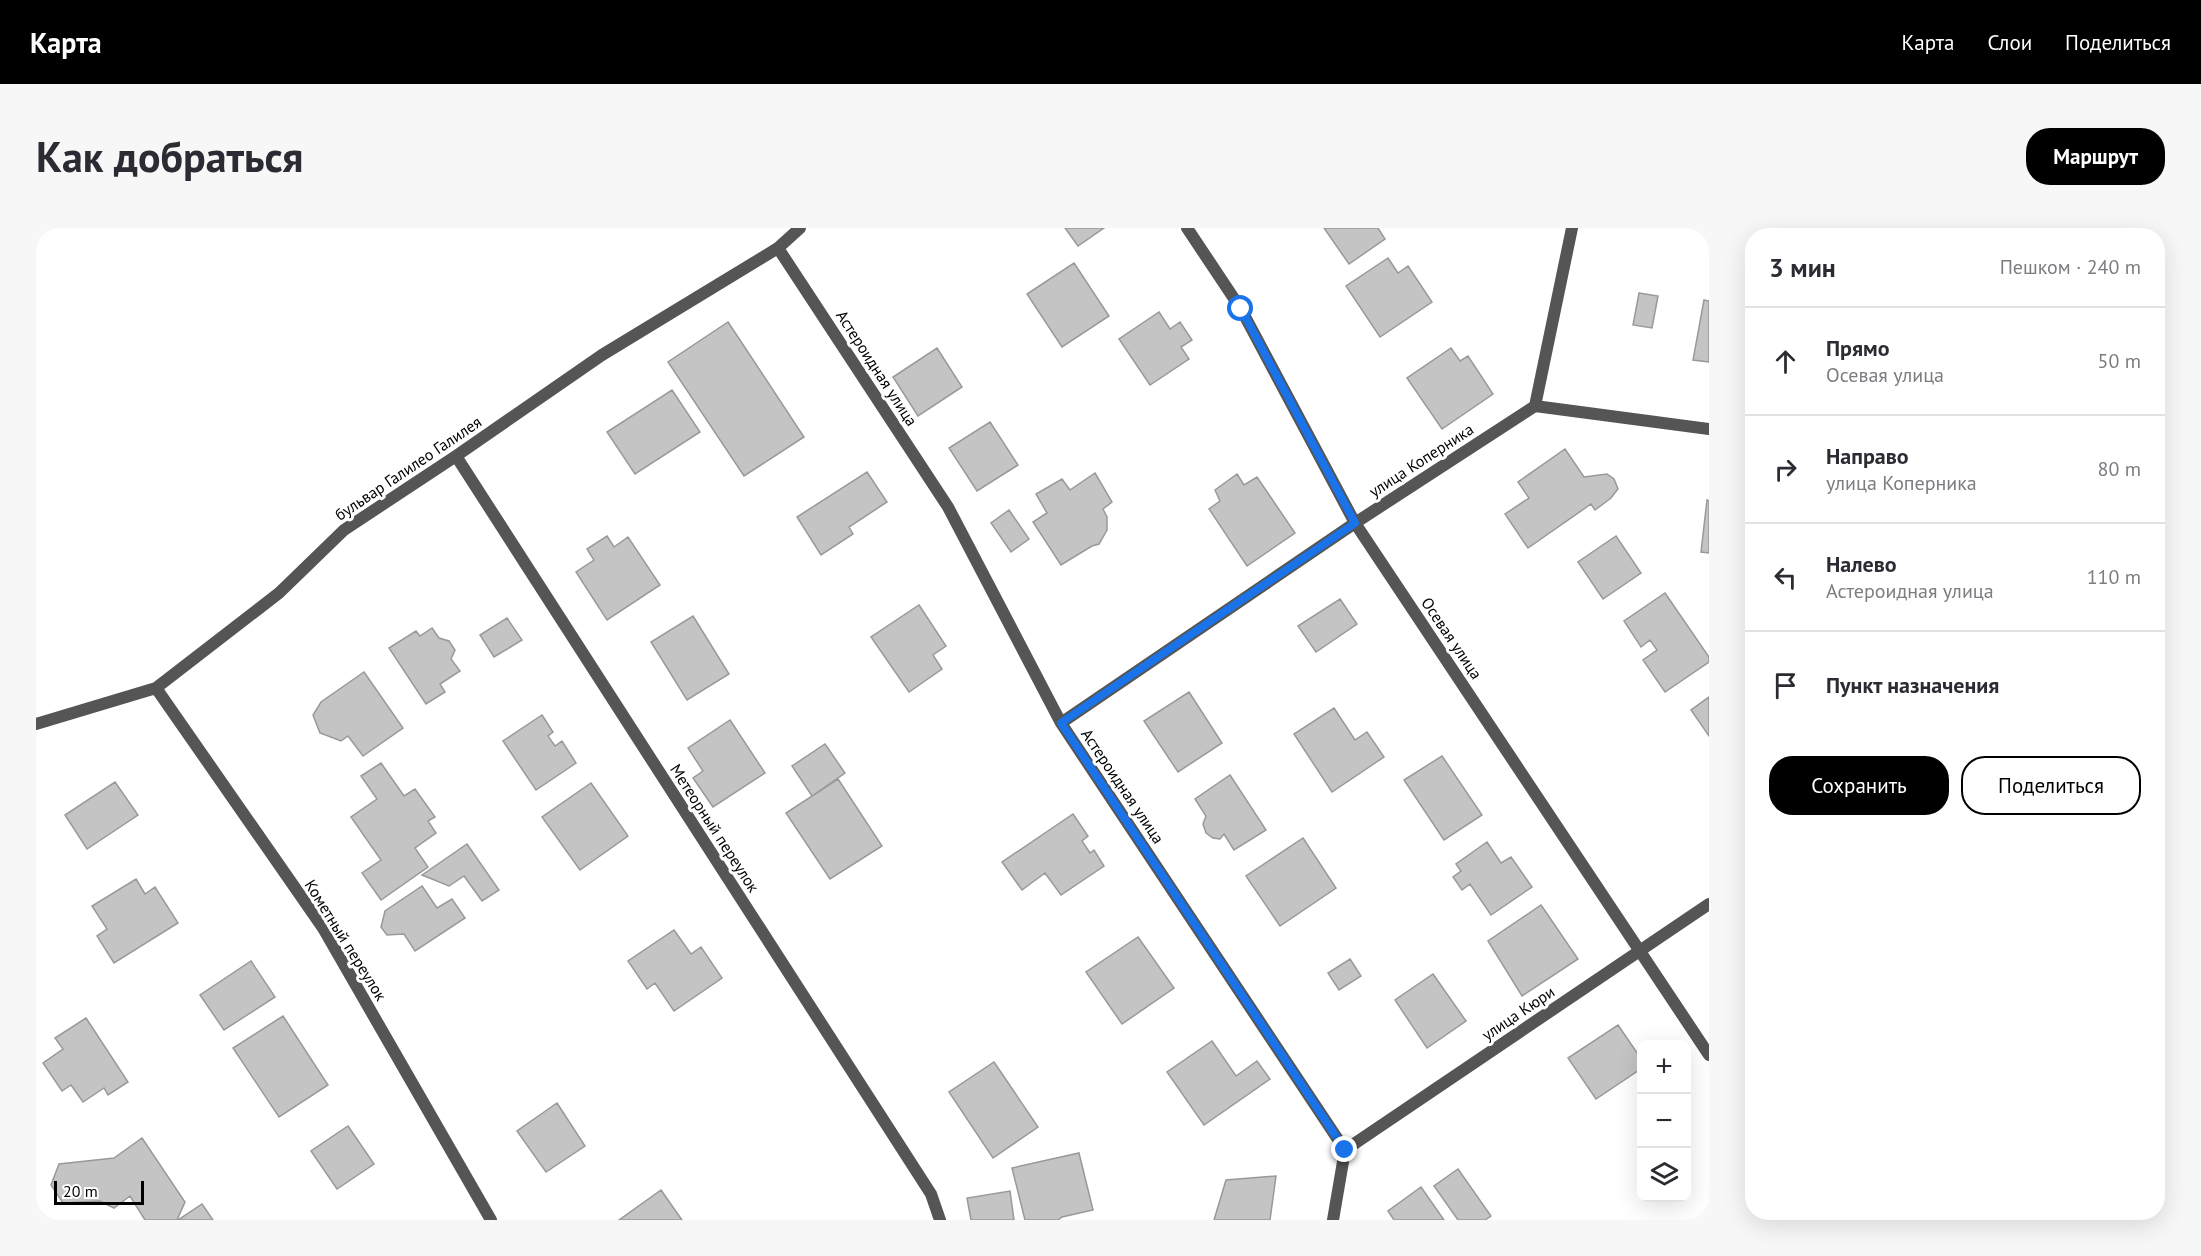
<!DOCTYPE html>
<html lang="ru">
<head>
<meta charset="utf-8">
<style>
	:root { --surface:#fff; --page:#f7f7f7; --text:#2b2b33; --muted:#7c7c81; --line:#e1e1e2; --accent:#000 }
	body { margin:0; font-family:"PT Sans",sans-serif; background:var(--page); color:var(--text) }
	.controls { position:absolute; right:18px; bottom:18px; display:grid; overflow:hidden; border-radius:12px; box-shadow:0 6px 24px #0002 }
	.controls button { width:54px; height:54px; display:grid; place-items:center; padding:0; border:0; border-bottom:2px solid var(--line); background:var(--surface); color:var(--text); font:30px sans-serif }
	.scale { position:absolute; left:18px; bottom:15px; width:90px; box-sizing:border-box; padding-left:6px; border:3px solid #000; border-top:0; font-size:16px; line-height:21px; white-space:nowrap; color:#000; -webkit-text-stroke:4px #fff; paint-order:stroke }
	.stop { position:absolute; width:18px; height:18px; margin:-14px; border:4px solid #1a73e8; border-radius:50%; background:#fff }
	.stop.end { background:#1a73e8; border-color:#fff; box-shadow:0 2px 6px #0008 }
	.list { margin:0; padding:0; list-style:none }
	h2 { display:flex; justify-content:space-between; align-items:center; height:78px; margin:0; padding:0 24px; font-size:26px }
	h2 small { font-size:20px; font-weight:400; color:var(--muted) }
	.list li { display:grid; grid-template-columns:39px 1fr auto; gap:18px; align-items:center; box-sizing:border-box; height:108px; padding:0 24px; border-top:2px solid var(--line) }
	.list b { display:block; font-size:22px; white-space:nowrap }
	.list p { margin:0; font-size:20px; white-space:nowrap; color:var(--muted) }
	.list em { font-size:20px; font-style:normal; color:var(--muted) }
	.actions { display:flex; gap:12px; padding:18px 24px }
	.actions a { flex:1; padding:14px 0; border:2px solid var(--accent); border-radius:24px; text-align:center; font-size:21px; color:var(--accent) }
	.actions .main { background:var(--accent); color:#fff }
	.icon { flex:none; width:33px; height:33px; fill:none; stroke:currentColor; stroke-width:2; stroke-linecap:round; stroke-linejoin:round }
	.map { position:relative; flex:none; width:1673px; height:992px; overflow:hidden; border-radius:24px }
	header { display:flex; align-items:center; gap:36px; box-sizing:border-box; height:84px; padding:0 30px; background:var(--accent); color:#fff }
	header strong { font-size:28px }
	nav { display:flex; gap:33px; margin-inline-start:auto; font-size:21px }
	.intro { display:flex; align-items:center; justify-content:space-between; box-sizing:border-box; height:144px; padding:0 36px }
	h1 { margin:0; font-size:42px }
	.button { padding:15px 27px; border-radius:24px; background:var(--accent); color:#fff; font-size:21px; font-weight:700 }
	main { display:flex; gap:36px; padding:0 36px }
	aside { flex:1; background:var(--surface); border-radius:24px; box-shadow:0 6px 24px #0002 }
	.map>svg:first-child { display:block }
	.building { fill:#c4c4c4; stroke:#999; stroke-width:1.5 }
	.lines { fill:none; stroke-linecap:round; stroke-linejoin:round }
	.minor { stroke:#555; stroke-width:12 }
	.route { stroke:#1a73e8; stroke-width:8 }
	.labels { text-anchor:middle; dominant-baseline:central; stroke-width:6; stroke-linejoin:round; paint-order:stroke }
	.street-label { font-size:16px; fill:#000; stroke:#fff }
</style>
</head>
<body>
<header>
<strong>Карта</strong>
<nav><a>Карта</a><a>Слои</a><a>Поделиться</a></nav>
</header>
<div class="intro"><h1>Как добраться</h1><a class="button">Маршрут</a></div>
<main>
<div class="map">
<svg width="1673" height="992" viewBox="0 0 1673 992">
	<rect width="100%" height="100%" fill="#fff"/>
	<!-- building -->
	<path class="building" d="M1029,0H1068L1042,18Z
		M1288,0H1342L1349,11L1313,36Z
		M1352,30L1362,45L1372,38L1396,74L1344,109L1310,58Z
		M1038,35L1073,88L1026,119L991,66Z
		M1603,65L1622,68L1616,100L1597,97Z
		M1668,72L1673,73V134L1657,132Z
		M1123,84L1134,101L1144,94L1156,112L1145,119L1153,131L1114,157L1083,111Z
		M692,94L768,209L708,248L632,134Z
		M901,120L926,159L882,188L857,149Z
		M1415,120L1424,133L1432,128L1457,166L1406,201L1371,150Z
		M636,162L664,204L599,246L571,204Z
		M954,194L982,237L941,263L913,220Z
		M1529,221L1548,249L1571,246L1578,251L1582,261L1575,270L1559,282L1555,276L1492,320L1469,286L1493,270L1482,254Z
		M831,244L851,274L813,299L817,306L785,327L761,289Z
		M1059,245L1076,274L1067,281L1071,289V302L1063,316L1056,318L1025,337L997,294L1011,285L1000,266L1026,251L1034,262Z
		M1201,246L1208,257L1221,249L1259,305L1211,338L1173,281L1184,273L1179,262Z
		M1671,272L1673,273V325L1665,324Z
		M973,282L993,311L975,324L955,295Z
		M571,308L578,319L592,309L624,357L571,392L540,344L558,332L551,321Z
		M1580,308L1605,345L1567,371L1542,334Z
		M1629,365L1673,429V434L1629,464L1607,432L1621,422L1614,412L1605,419L1588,393Z
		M1304,371L1321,396L1280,424L1262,398Z
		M883,377L910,418L897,427L906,441L873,464L835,409Z
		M657,388L693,446L651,472L615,414Z
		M471,390L486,412L458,429L444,407Z
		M396,400L403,410L413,413L419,422L415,431L424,443L404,456L409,464L390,476L353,420L380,403L384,408Z
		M328,444L367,500L327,528L312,508L305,513L284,505L277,487L285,474Z
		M1153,464L1186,515L1142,544L1108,493Z
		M1673,469V508L1655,482Z
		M1298,480L1319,512L1331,504L1348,529L1296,564L1258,506Z
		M506,487L517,504L512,508L519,518L526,513L540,535L500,562L467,513Z
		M694,492L729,545L677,579L657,550L667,543L652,520Z
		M789,516L809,545L776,568L756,538Z
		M1406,528L1446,587L1408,612L1368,552Z
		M345,535L368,568L379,561L399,589L392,593L400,605L379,620L392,639L345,672L326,645L345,632L315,589L341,571L325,548Z
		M1194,547L1230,602L1198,622L1188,606L1184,611L1177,610L1170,605L1167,596L1170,588L1159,571Z
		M802,551L846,618L794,651L750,585Z
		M79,554L102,587L51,621L29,587Z
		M555,555L592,608L544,642L506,589Z
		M1037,586L1052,608L1046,613L1054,625L1058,622L1068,638L1025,667L1009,645L986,662L966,634Z
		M1267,610L1300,660L1244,698L1210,648Z
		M1451,614L1465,635L1475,629L1496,659L1455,687L1434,656L1426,662L1417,649L1425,643L1420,636Z
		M431,616L463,662L446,673L428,648L413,658L386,647Z
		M100,651L109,666L119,659L142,695L78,735L61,708L71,701L56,678Z
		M386,658L401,680L416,671L429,690L379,723L368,706L351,707L345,699L349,683Z
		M1505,677L1542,731L1486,768L1452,713Z
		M638,702L655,726L665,719L686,750L638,783L619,755L611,761L592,733Z
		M1102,709L1138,760L1086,796L1050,744Z
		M1314,731L1325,748L1303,762L1292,745Z
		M215,733L239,769L188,802L164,767Z
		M1397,746L1430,793L1391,820L1359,772Z
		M247,788L292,857L243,889L197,820Z
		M50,790L92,854L72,867L68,860L47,874L35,857L26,863L7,835L27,821L19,810Z
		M1582,797L1606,832V840L1560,871L1532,830Z
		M1176,813L1200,848L1221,833L1234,851L1168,897L1131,844Z
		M958,834L1002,899L957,930L913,864Z
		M521,875L549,918L510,944L481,903Z
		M312,898L338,936L301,961L275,923Z
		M106,910L149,974L141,992H109L94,968L78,980L64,973L27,975L15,957L23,936L78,930Z
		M1043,925L1057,982L1026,989L1022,992H989L976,940Z
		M1422,941L1455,988L1449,992H1422L1398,958Z
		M1240,948L1234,992H1178L1190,952Z
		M1385,959L1408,992H1358L1352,983Z
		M625,962L646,992H583Z
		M974,963L978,992H935L931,970Z
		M166,976L177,992H142Z"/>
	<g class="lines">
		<!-- minor -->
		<path class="minor" d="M1151,0L1205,81L1319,295L1673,827
			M742,20L912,279L1025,495L1309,922L1297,992
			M1499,178L1536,0
			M420,228L895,966L904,992
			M120,460L287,700L455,992
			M1025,495L1319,295L1499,178L1673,201
			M0,496L120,460L243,365L308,302L420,228L566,127L742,20L764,0
			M1309,922L1673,676"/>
	</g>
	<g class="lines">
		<!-- route -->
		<path class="route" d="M1205,81L1319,295L1025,495L1309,922"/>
	</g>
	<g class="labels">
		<!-- street labels -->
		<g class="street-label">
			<text transform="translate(841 140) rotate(57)">Астероидная улица</text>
			<text transform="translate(1385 232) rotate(-33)">улица Коперника</text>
			<text transform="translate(372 240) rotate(-34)">бульвар Галилео Галилея</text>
			<text transform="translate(1416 410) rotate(56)">Осевая улица</text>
			<text transform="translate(1087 558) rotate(56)">Астероидная улица</text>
			<text transform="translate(679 600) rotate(57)">Метеорный переулок</text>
			<text transform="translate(310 712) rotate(58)">Кометный переулок</text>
			<text transform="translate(1482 785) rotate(-34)">улица Кюри</text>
		</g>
	</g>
</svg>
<div class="controls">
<button>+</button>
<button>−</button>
<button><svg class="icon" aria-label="layers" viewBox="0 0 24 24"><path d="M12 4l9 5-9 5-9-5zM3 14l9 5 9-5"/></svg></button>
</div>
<div class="scale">20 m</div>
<div class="stop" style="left:1205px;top:81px"></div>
<div class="stop end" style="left:1309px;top:922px"></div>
</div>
<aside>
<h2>3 мин<small>Пешком · 240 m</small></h2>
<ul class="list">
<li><svg class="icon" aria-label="ahead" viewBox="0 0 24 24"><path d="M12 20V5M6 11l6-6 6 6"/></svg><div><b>Прямо</b><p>Осевая улица</p></div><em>50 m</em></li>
<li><svg class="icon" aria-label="right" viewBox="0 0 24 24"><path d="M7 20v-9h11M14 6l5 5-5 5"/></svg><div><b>Направо</b><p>улица Коперника</p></div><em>80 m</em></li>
<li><svg class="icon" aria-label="left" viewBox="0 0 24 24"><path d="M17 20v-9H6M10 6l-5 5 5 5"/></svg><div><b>Налево</b><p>Астероидная улица</p></div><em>110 m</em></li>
<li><svg class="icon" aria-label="arrive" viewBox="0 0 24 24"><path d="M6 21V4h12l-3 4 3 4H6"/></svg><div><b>Пункт назначения</b></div></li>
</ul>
<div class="actions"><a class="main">Сохранить</a><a>Поделиться</a></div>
</aside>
</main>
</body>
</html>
